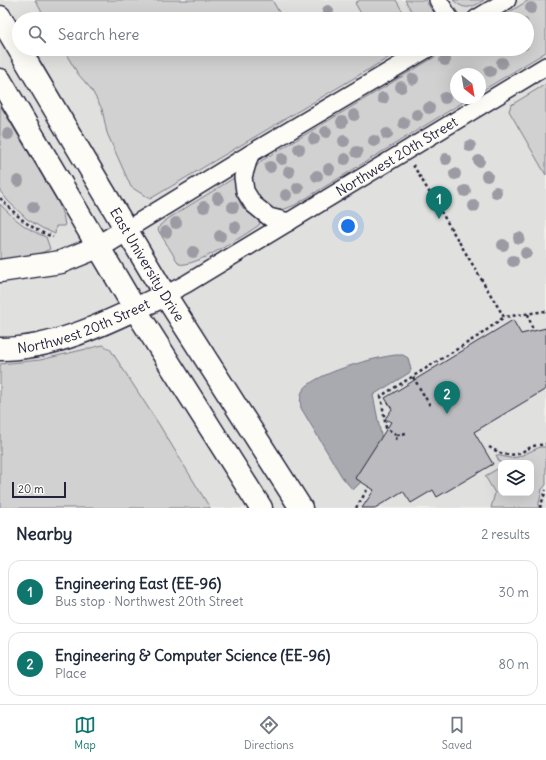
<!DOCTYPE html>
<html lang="en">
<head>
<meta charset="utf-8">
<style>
	:root { --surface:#fff; --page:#f2f2f3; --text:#1f2937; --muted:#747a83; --line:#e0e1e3; --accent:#0f766e }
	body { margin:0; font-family:Delius,sans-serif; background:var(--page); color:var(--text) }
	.controls { position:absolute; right:12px; bottom:12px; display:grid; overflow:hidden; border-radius:8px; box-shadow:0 4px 16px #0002 }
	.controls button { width:36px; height:36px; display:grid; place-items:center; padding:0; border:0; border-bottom:1px solid var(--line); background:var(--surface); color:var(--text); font:20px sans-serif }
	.compass { position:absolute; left:450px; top:68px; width:36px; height:36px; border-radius:50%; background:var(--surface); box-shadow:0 4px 16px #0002; rotate:149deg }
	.scale { position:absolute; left:12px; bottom:10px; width:54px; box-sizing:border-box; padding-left:4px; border:2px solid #22223b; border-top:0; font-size:11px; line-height:14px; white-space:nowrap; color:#22223b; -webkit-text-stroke:3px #fdfcf7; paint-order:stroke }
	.you { position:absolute; left:348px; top:226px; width:14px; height:14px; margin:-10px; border:3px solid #fff; border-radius:50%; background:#1a73e8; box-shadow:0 0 0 6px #1a73e833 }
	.badge { display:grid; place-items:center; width:26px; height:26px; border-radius:50%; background:var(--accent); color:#fff; font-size:13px; font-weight:700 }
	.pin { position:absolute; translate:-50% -33px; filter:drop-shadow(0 1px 2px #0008) }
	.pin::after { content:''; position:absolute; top:21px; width:14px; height:12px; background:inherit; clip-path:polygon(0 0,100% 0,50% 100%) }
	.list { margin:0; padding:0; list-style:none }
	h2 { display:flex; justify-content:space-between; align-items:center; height:52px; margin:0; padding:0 16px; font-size:17px }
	h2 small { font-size:13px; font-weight:400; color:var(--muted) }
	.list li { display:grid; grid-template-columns:26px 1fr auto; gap:12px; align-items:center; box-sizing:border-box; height:64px; margin:0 8px 8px; padding:0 8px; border:1px solid var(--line); border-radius:12px }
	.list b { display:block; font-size:15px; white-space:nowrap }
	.list p { margin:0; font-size:13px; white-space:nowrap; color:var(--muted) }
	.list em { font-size:13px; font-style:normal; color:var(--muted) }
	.icon { flex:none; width:22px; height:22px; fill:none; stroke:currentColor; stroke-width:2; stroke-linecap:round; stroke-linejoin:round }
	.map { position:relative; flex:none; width:546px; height:508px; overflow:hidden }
	.search { position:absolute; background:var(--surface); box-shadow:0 4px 16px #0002; left:12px; right:12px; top:12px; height:44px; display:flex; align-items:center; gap:10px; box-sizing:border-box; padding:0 14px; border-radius:22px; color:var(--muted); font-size:15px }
	.sheet { height:196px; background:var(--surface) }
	nav { display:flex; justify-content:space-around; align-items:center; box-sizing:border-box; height:56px; border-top:1px solid var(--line); background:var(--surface); font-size:11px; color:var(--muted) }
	nav a { display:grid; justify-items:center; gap:2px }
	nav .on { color:var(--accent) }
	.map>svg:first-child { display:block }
	.built { fill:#e0e0df; fill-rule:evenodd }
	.green { fill:#d2d1d1; stroke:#7a7a86 }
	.water { fill:#a9a9b0; stroke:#737381 }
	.building { fill:#bcbcc0; stroke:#22223b }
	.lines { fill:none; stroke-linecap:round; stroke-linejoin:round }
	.minor-casing { stroke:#22223b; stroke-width:20 }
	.tertiary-casing { stroke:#22223b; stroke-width:25 }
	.path { stroke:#22223b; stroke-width:2.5; stroke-dasharray:3 3; stroke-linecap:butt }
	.minor { stroke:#fdfcf7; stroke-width:17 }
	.tertiary { stroke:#fdfcf7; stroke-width:22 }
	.tree { fill:#9c9ba3 }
	.labels { text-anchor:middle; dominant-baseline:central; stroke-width:4; stroke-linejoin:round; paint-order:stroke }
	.street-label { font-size:14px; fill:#22223b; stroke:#fdfcf7 }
</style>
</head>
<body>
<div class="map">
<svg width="546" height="508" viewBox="0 0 546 508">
	<rect width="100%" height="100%" fill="#f0efec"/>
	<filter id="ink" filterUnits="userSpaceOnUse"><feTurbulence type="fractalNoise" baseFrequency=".025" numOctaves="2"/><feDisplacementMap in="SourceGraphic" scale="8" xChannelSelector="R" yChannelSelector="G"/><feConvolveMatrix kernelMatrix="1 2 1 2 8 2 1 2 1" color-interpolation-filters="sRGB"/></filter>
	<g filter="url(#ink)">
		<!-- built -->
		<path class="built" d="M0,0H546V508H0ZM19,19H527V49H19ZM456,74H480V98H456ZM501,463H531V493H501Z"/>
		<!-- green -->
		<path class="green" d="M35,0H272L283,19H46Z
			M360,0H396L407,19H361L363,17L355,3Z
			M405,0H425L434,13V19H416Z
			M453,0H484C471,8 465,11 453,0Z
			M529,0H546V52L480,92V74H456V98H470L295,205L285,209L277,210L270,209L258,202L250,183L254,169L261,161L448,49H527V19H498Z
			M63,49H403L150,199L131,187L107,133L102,109L91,89L78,74Z
			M546,84V175L509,111L511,105Z
			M0,105L59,204L64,219L65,226H56L55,234L42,228L27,219L9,202L0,191Z
			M234,178C236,182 235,183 236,187C236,193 238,200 241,205C246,213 255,216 260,223L259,225C245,235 194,268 179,264L158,230L160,225L169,218Z
			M0,204C13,218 27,230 46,237L50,249C35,257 16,259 0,259Z
			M103,345L110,349L160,426L210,508H0V364L40,360Z
			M540,447H546V485L542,489L538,508H491L495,493L485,476L501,467V493H531V463H501V465L496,455L510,458L518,457Z"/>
		<!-- water -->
		<path class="water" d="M396,355H403L408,358L411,370L409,373L373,395L384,450L364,479L353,490L342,477L301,408C300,402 300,395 303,390C315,373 376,357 396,355Z"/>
		<!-- building -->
		<path class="building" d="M513,320L521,334L546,328V389L474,432L493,464L437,497L433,490L411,503L403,491L375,508H362L374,490L355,478L391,422L385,419L392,409L385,398Z"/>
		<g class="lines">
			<defs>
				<g id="minor">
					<path d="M438,0L450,19"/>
					<path d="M476,19L507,0"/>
					<path d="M250,154L243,177L245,191L253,204L269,217L289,222"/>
					<path d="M126,230L250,154L427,49"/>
					<path id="s1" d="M165,295L186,284L546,66"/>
				</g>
				<g id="tertiary">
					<path id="s2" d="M0,17L165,295L301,508"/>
					<path d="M0,80L135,309L261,508"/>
					<path d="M0,271L61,262L98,247L126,230"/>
					<path id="s3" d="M0,349C58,349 114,319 165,295"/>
				</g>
			</defs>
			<!-- minor casing -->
			<use href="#minor" class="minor-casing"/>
			<!-- tertiary casing -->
			<use href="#tertiary" class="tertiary-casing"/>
			<!-- path -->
			<path class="path" d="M413,165L504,317L546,311
				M0,198C16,215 30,229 53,237
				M528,314L533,331
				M413,377L431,407
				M397,435L406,433
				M396,440L397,435L386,428L381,396L480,335L504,317
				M489,447L502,454L510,455L518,454L533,446L546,444
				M356,508L369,487
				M540,508L546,490"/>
			<!-- minor -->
			<use href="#minor" class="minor"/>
			<!-- tertiary -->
			<use href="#tertiary" class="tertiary"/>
		</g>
		<!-- trees -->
		<g class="tree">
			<circle cx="531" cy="8" r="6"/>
			<circle cx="328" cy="11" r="6"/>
			<circle cx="445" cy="60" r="6"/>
			<circle cx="502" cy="63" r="6"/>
			<circle cx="490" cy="71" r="6"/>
			<circle cx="413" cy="79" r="6"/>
			<circle cx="401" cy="87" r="6"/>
			<circle cx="383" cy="98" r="6"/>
			<circle cx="445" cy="98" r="6"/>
			<circle cx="429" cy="108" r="6"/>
			<circle cx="354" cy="115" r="6"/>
			<circle cx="417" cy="115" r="6"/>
			<circle cx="342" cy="122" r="6"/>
			<circle cx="404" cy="123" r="6"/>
			<circle cx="326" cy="132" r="6"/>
			<circle cx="8" cy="134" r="6"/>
			<circle cx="387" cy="134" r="6"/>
			<circle cx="314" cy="139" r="6"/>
			<circle cx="344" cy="141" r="6"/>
			<circle cx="374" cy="141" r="6"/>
			<circle cx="470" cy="146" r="6"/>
			<circle cx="299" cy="149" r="6"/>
			<circle cx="357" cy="152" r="6"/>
			<circle cx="282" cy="159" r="6"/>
			<circle cx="345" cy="159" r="6"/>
			<circle cx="446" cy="159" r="6"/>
			<circle cx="479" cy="161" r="6"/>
			<circle cx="270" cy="167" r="6"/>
			<circle cx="329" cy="169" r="6"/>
			<circle cx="289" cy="172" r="6"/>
			<circle cx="455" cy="174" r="6"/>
			<circle cx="317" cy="176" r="6"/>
			<circle cx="487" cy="176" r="6"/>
			<circle cx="18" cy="181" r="6"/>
			<circle cx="298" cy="188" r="6"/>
			<circle cx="465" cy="191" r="6"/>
			<circle cx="496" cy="192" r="6"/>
			<circle cx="286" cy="195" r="6"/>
			<circle cx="218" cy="198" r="6"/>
			<circle cx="474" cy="206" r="6"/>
			<circle cx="33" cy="207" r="6"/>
			<circle cx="204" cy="207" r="6"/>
			<circle cx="233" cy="207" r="6"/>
			<circle cx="176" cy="223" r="6"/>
			<circle cx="235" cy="227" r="6"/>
			<circle cx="166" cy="232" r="6"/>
			<circle cx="220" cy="236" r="6"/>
			<circle cx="519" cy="238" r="6"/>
			<circle cx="503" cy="245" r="6"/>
			<circle cx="193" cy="252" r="6"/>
			<circle cx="526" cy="253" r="6"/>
			<circle cx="513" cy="261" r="6"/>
		</g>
	</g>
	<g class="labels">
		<!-- street labels -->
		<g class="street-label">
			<text stroke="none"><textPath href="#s1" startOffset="270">Northwest 20th Street</textPath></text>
			<text stroke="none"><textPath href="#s2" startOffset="288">East University Drive</textPath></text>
			<text stroke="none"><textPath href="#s3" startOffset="87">Northwest 20th Street</textPath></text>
		</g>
	</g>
</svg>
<div class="controls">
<button><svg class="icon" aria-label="layers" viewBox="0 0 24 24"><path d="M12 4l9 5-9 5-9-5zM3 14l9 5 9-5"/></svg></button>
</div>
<svg class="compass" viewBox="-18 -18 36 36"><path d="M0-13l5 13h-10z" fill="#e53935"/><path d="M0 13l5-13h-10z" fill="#747a83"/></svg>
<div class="scale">20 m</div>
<div class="you"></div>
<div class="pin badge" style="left:439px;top:219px">1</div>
<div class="pin badge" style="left:447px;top:414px">2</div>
<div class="search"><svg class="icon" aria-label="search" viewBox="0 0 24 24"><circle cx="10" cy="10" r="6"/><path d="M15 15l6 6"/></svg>Search here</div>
</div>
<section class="sheet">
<h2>Nearby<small>2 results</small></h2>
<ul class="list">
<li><span class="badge">1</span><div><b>Engineering East (EE-96)</b><p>Bus stop · Northwest 20th Street</p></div><em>30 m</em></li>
<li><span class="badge">2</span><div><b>Engineering &amp; Computer Science (EE-96)</b><p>Place</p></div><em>80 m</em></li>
</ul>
</section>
<nav>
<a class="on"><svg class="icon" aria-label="map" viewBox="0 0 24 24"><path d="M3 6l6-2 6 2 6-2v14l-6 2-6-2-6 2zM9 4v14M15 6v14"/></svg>Map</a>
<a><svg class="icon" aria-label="directions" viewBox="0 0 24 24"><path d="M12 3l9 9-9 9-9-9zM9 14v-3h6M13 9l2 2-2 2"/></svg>Directions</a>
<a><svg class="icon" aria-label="saved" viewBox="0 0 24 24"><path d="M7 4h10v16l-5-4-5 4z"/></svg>Saved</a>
</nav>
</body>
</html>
